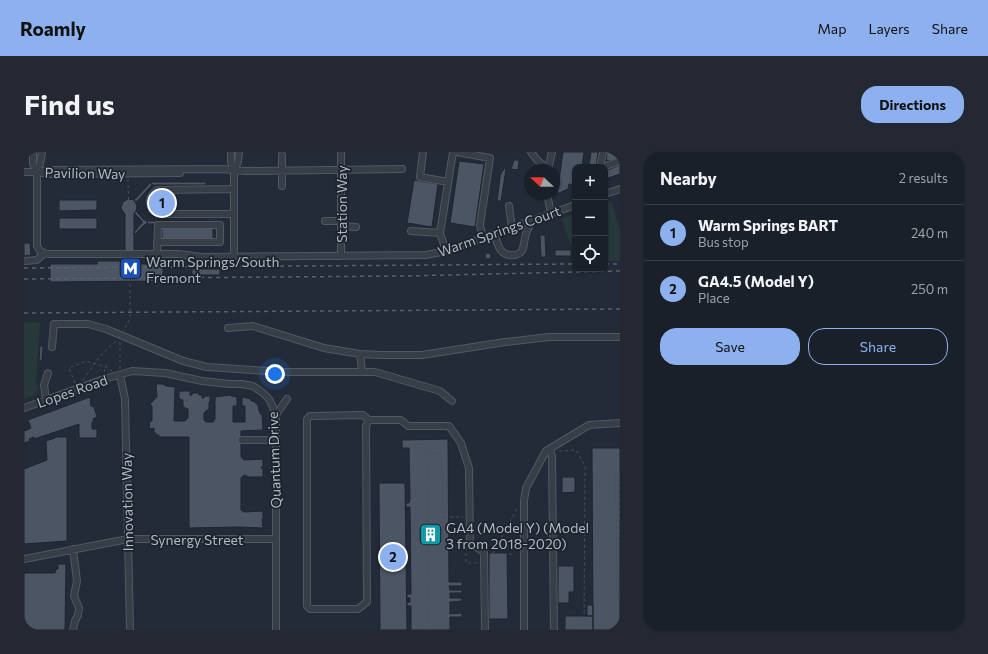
<!DOCTYPE html>
<html lang="en">
<head>
<meta charset="utf-8">
<style>
	:root { --surface:#1a202a; --page:#232832; --text:#f1f3f6; --muted:#9fa3a8; --line:#383e47; --accent:#8db0ee }
	body { margin:0; font-family:Commissioner,sans-serif; background:var(--page); color:var(--text) }
	.controls { position:absolute; right:12px; top:12px; display:grid; overflow:hidden; border-radius:8px; box-shadow:0 1px 3px #0004 }
	.controls button { width:36px; height:36px; display:grid; place-items:center; padding:0; border:0; border-bottom:1px solid var(--line); background:var(--surface); color:var(--text); font:20px sans-serif }
	.compass { position:absolute; left:500px; top:12px; width:36px; height:36px; border-radius:50%; background:var(--surface); box-shadow:0 1px 3px #0004; rotate:292deg }
	.you { position:absolute; left:251px; top:222px; width:14px; height:14px; margin:-10px; border:3px solid #fff; border-radius:50%; background:#1a73e8; box-shadow:0 0 0 6px #1a73e833 }
	.badge { display:grid; place-items:center; width:26px; height:26px; border-radius:50%; background:var(--accent); color:#111; font-size:13px; font-weight:700 }
	.pin { position:absolute; translate:-50% -50%; border:2px solid #fff; box-shadow:0 1px 4px #0006 }
	.list { margin:0; padding:0; list-style:none }
	h2 { display:flex; justify-content:space-between; align-items:center; height:52px; margin:0; padding:0 16px; font-size:17px }
	h2 small { font-size:13px; font-weight:400; color:var(--muted) }
	.list li { display:grid; grid-template-columns:26px 1fr auto; gap:12px; align-items:center; box-sizing:border-box; height:56px; padding:0 16px; border-top:1px solid var(--line) }
	.list b { display:block; font-size:15px; white-space:nowrap }
	.list p { margin:0; font-size:13px; white-space:nowrap; color:var(--muted) }
	.list em { font-size:13px; font-style:normal; color:var(--muted) }
	.actions { display:flex; gap:8px; padding:12px 16px }
	.actions a { flex:1; padding:9px 0; border:1px solid var(--accent); border-radius:16px; text-align:center; font-size:14px; color:var(--accent) }
	.actions .main { background:var(--accent); color:#111 }
	.icon { flex:none; width:22px; height:22px; fill:none; stroke:currentColor; stroke-width:2; stroke-linecap:round; stroke-linejoin:round }
	.map { position:relative; flex:none; width:596px; height:478px; overflow:hidden; border-radius:16px }
	header { display:flex; align-items:center; gap:24px; box-sizing:border-box; height:56px; padding:0 20px; background:var(--accent); color:#111 }
	header strong { font-size:19px }
	nav { display:flex; gap:22px; margin-inline-start:auto; font-size:14px }
	.intro { display:flex; align-items:center; justify-content:space-between; box-sizing:border-box; height:96px; padding:0 24px }
	h1 { margin:0; font-size:28px }
	.button { padding:10px 18px; border-radius:16px; background:var(--accent); color:#111; font-size:14px; font-weight:700 }
	main { display:flex; gap:24px; padding:0 24px }
	aside { flex:1; background:var(--surface); border-radius:16px; box-shadow:0 1px 3px #0004 }
	.map>svg:first-child { display:block }
	.green { fill:#26383a }
	.building { fill:#4c5563; stroke:#1e252f }
	.lines { fill:none; stroke-linecap:round; stroke-linejoin:round }
	.minor-casing { stroke:#525863; stroke-width:8 }
	.path { stroke:#435356; stroke-width:1; stroke-dasharray:3 3; stroke-linecap:butt }
	.minor { stroke:#373e48; stroke-width:6 }
	.rail { stroke:#59616f; stroke-width:1.5; stroke-dasharray:4 4; stroke-linecap:butt }
	.path-bridge { stroke:#435356; stroke-width:1; stroke-dasharray:3 3; stroke-linecap:butt }
	.labels { text-anchor:middle; dominant-baseline:central; stroke-width:3.5; stroke-linejoin:round; paint-order:stroke }
	.street-label { font-size:14px; fill:#b2b8c4; stroke:#1c232d }
	.poi-label { font-size:14px; fill:#b2b8c4; stroke:#1c232d; text-anchor:start }
</style>
</head>
<body>
<header>
<strong>Roamly</strong>
<nav><a>Map</a><a>Layers</a><a>Share</a></nav>
</header>
<div class="intro"><h1>Find us</h1><a class="button">Directions</a></div>
<main>
<div class="map">
<svg width="596" height="478" viewBox="0 0 596 478">
	<rect width="100%" height="100%" fill="#232b38"/>
	<!-- green -->
	<path class="green" d="M587,49L596,78V109H581V51Z
		M551,62V110H549V98L537,67Z
		M0,170L16,171L12,233L15,234L11,243L0,247Z"/>
	<!-- building -->
	<path class="building" d="M539,0H560L558,15H551V33L545,32L544,37L533,42Z
		M567,0H574L572,15H565Z
		M582,0H596V6L587,9L582,8L583,2H581Z
		M490,8H495L494,18L487,17Z
		M435,9L460,12L451,75L426,71Z
		M596,13V22L581,27V19Z
		M480,16L482,17L477,49H473L476,25L478,19H479Z
		M390,28L414,32L408,75L383,71Z
		M127,30H182V33H128Z
		M127,30L128,33L112,50L110,48Z
		M104,47L110,48L113,54L112,59L110,62V109H101V62L98,58L97,55L99,50Z
		M35,48H73V58L35,59Z
		M112,59L120,68H123V72L120,73L110,83V80L118,71V69L110,61Z
		M35,66H73V77H35Z
		M123,69H183V71L123,72Z
		M138,76H189V87H138Z
		M516,83H521L522,105H517Z
		M0,91H6L7,103L0,104Z
		M531,98H547V104H531Z
		M461 104a3 3 0 1 1 6 0a3 3 0 1 1-6 0Z
		M73,109H114V112H139V129L26,130V112H73Z
		M168,117H196V123H168Z
		M16,194H19L18,209H15Z
		M132,232H139L142,234L151,235L150,269H161L164,266V257L159,255V248L155,247V239H166V243H168V241H175V243H178V246H180V244H186V250H185V258H183L180,261V268L182,270H189L191,267V245L207,243V244L213,245V254H209V270H221V254H218V245L227,247V249H229L234,253L235,259H236V262H238L239,278L217,279V305L220,308L239,307V315H237V316H239V325H225L220,323L217,326V358L220,360L239,359V367H238L239,376L215,375L165,376V285H135V283H132V281H130V276L125,277L126,269H128V254L126,252L133,245Z
		M66,245L67,254L70,255L73,265L69,267L70,269L68,270V277H73V286H55V272L10,287V285L5,287L6,289L0,291V277L1,279L7,276L4,268Z
		M31,285H43V389L0,392V317L23,308L22,289L31,286Z
		M424,287L425,430H438V434H425L426,438H438V441H426V446H438V449L426,450V462L438,461V465H426V478H387V454H383V450H386V446H383V442H387L386,355H382V351H385L386,347L385,296H378V288Z
		M568,296H596V478H569Z
		M538,325H551V340L538,341Z
		M355,331H381L383,478H356Z
		M465,401H483L484,467H465Z
		M34,412H42L41,478H0V421H31L32,417H34Z
		M534,414H550V440H545V451H534Z
		M563,453H569V464H563Z
		M541,464H569V478H541Z"/>
	<g class="lines">
		<defs>
			<path id="minor" d="M9,0V12L13,20V94L17,100L24,102H155L177,105L402,103L422,99L551,53
				M207,0V10L210,19V105
				M317,0V104
				M399,0L396,25L424,30
				M433,0L466,6L456,73L459,86
				M507,0L513,8L524,17
				M258,3V34
				M576,15L579,0
				M579,15L596,9
				M524,18L528,0
				M210,19L214,10L215,0
				M0,20H13L25,22L156,21
				M13,20L25,18L197,17L222,19L378,17
				M13,20L16,12L18,0
				M523,42L527,61
				M581,42L596,37
				M485,54L488,76
				M210,62H135L128,58C124,49 125,45 133,38L210,37
				M301,69H317
				M317,74L332,75
				M387,79L416,81L422,99
				M416,81L429,0
				M471,82C473,91 475,102 486,103C490,104 495,102 498,99C500,95 500,90 501,86C502,80 505,74 508,68
				M133,102L134,73H196V90H133
				M0,109L13,108L20,101
				M204,176L229,174L300,196L336,202L357,203H398L481,190L525,185H596
				M28,195L30,172H64L82,177L159,209L183,215L258,220H351L416,239L428,249
				M336,202L338,219
				M96,223L101,247L106,478
				M22,248L20,233L24,221
				M0,256L77,228L108,219L141,221L178,229L205,232H218L229,234L239,241L245,247L249,255L252,268V478
				M251,264L263,247
				M345,268L342,274L343,450L334,457H286L283,454V267L286,264L339,263L345,268H377L384,274H425L437,291L445,316L446,391L460,400L461,478
				M218,288H252
				M526,297L528,305L530,478
				M0,407L104,387H252
				M49,478L51,469L54,463L55,456L50,444L53,429L49,397
				M500,478V349L502,336L522,299L565,273L596,271"/>
		</defs>
		<!-- minor casing -->
		<use href="#minor" class="minor-casing"/>
		<!-- path -->
		<path class="path" d="M104,27L105,69
			M96,217V190
			M80,220L83,213
			M59,228L75,205L93,188
			M51,231L45,216L62,209L82,215L88,219
			M535,299L552,298L561,314L560,478
			M596,324H595L596,385
			M442,395V411H453
			M485,402H491
			M466,407L494,355
			M403,478L405,301L417,302L420,365H439
			M595,478L591,320H596"/>
		<!-- minor -->
		<use href="#minor" class="minor"/>
		<!-- rail -->
		<path class="rail" d="M581,112H596
			M0,116L551,112
			M0,127L380,124L596,119
			M0,161L596,157"/>
		<!-- path-bridge -->
		<path class="path-bridge" d="M95,186L106,167V129"/>
	</g>
	<!-- icons -->
	<defs>
		<symbol id="metro-square" viewBox="-11 -11 22 22"><rect x="-9" y="-9" width="18" height="18" rx="4" fill="#1a4fb4" stroke="#1c232d"/><path d="M-5.5 5V-5H-3L0 0L3-5H5.5V5H3V-.5L0 4L-3-.5V5Z" fill="#fff"/></symbol>
		<symbol id="building-square" viewBox="-11 -11 22 22"><rect x="-9" y="-9" width="18" height="18" rx="4" fill="#0f9aa8" stroke="#1c232d"/><path d="M-4-6H4V6H1V3H-1V6H-4ZM-2.5-4.3h1.7v1.8h-1.7ZM.8-4.3h1.7v1.8H.8ZM-2.5-1h1.7V.8h-1.7ZM.8-1h1.7V.8H.8Z" fill="#fff"/></symbol>
	</defs>
	<g fill-rule="evenodd">
		<use href="#metro-square" x="94" y="104" width="25" height="25"/>
		<use href="#building-square" x="394" y="370" width="25" height="25"/>
	</g>
	<g class="labels">
		<!-- street labels -->
		<g class="street-label">
			<text transform="translate(61 21) rotate(1)">Pavilion Way</text>
			<text transform="translate(317 52) rotate(-90)">Station Way</text>
			<text transform="translate(475 79) rotate(-19)">Warm Springs Court</text>
			<text transform="translate(48 239) rotate(-19)">Lopes Road</text>
			<text transform="translate(250 308) rotate(-92)">Quantum Drive</text>
			<text transform="translate(103 350) rotate(-91)">Innovation Way</text>
			<text x="173" y="387">Synergy Street</text>
		</g>
		<!-- poi labels -->
		<g class="poi-label">
			<text x="122" y="109">Warm Springs/South<tspan x="122" dy="16">Fremont</tspan></text>
			<text x="422" y="375">GA4 (Model Y) (Model<tspan x="422" dy="16">3 from 2018-2020)</tspan></text>
		</g>
	</g>
</svg>
<div class="controls">
<button>+</button>
<button>−</button>
<button><svg class="icon" aria-label="locate" viewBox="0 0 24 24"><circle cx="12" cy="12" r="6"/><path d="M12 2v4M12 18v4M2 12h4M18 12h4"/></svg></button>
</div>
<svg class="compass" viewBox="-18 -18 36 36"><path d="M0-13l5 13h-10z" fill="#e53935"/><path d="M0 13l5-13h-10z" fill="#9fa3a8"/></svg>
<div class="you"></div>
<div class="pin badge" style="left:138px;top:51px">1</div>
<div class="pin badge" style="left:369px;top:405px">2</div>
</div>
<aside>
<h2>Nearby<small>2 results</small></h2>
<ul class="list">
<li><span class="badge">1</span><div><b>Warm Springs BART</b><p>Bus stop</p></div><em>240 m</em></li>
<li><span class="badge">2</span><div><b>GA4.5 (Model Y)</b><p>Place</p></div><em>250 m</em></li>
</ul>
<div class="actions"><a class="main">Save</a><a>Share</a></div>
</aside>
</main>
</body>
</html>
